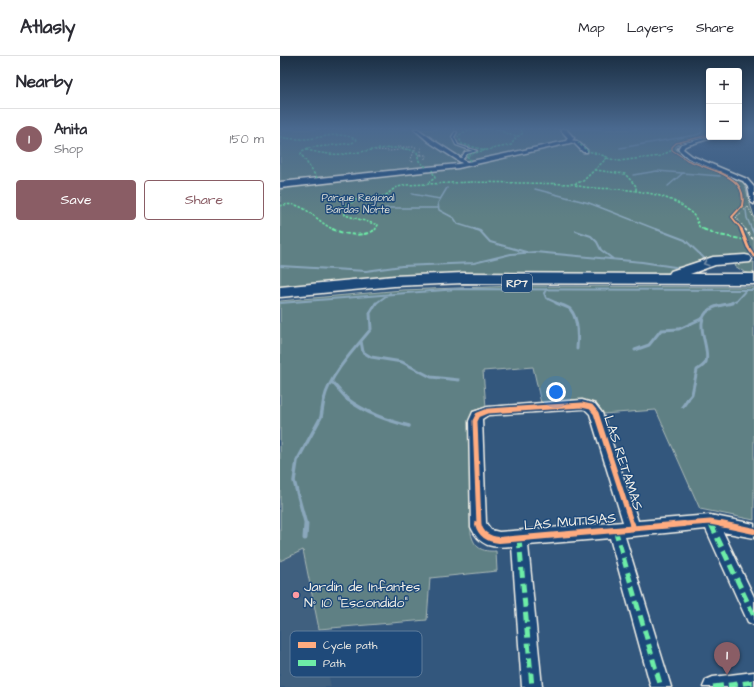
<!DOCTYPE html>
<html lang="en">
<head>
<meta charset="utf-8">
<style>
	:root { --surface:#fff; --page:#f2f2f3; --text:#2b2b33; --muted:#7c7c81; --line:#e1e1e2; --accent:#8a5d65 }
	body { margin:0; font-family:"Architects Daughter",sans-serif; background:var(--page); color:var(--text) }
	.controls { position:absolute; right:12px; top:12px; display:grid; overflow:hidden; border-radius:4px; box-shadow:0 2px 6px #0003 }
	.controls button { width:36px; height:36px; display:grid; place-items:center; padding:0; border:0; border-bottom:1px solid var(--line); background:var(--surface); color:var(--text); font:20px sans-serif }
	.you { position:absolute; left:276px; top:336px; width:14px; height:14px; margin:-10px; border:3px solid #fff; border-radius:50%; background:#1a73e8; box-shadow:0 0 0 6px #1a73e833 }
	.badge { display:grid; place-items:center; width:26px; height:26px; border-radius:50%; background:var(--accent); color:#fff; font-size:13px; font-weight:700 }
	.pin { position:absolute; translate:-50% -33px; filter:drop-shadow(0 1px 2px #0008) }
	.pin::after { content:''; position:absolute; top:21px; width:14px; height:12px; background:inherit; clip-path:polygon(0 0,100% 0,50% 100%) }
	.list { margin:0; padding:0; list-style:none }
	h2 { display:flex; justify-content:space-between; align-items:center; height:52px; margin:0; padding:0 16px; font-size:17px }
	h2 small { font-size:13px; font-weight:400; color:var(--muted) }
	.list li { display:grid; grid-template-columns:26px 1fr auto; gap:12px; align-items:center; box-sizing:border-box; height:60px; padding:0 16px; border-top:1px solid var(--line) }
	.list b { display:block; font-size:15px; white-space:nowrap }
	.list p { margin:0; font-size:13px; white-space:nowrap; color:var(--muted) }
	.list em { font-size:13px; font-style:normal; color:var(--muted) }
	.actions { display:flex; gap:8px; padding:12px 16px }
	.actions a { flex:1; padding:9px 0; border:1px solid var(--accent); border-radius:4px; text-align:center; font-size:14px; color:var(--accent) }
	.actions .main { background:var(--accent); color:#fff }
	.map { position:relative; flex:none; width:474px; height:631px; overflow:hidden }
	header { display:flex; align-items:center; gap:24px; box-sizing:border-box; height:56px; padding:0 20px; background:var(--surface); border-bottom:1px solid var(--line) }
	header strong { font-size:19px }
	nav { display:flex; gap:22px; margin-inline-start:auto; font-size:14px }
	main { display:flex }
	aside { flex:1; background:var(--surface) }
	.map>svg:first-child { display:block }
	.built { fill:#41607f }
	.green { fill:#5f8084; stroke:#aab8b6 }
	.lines { fill:none; stroke-linecap:round; stroke-linejoin:round }
	.stream-far4 { stroke:#8aa7bc; stroke-width:1.5 }
	.stream-far3 { stroke:#8aa7bc; stroke-width:2 }
	.stream-far2 { stroke:#8aa7bc; stroke-width:3 }
	.stream-far1 { stroke:#8aa7bc; stroke-width:3.5 }
	.stream { stroke:#8aa7bc; stroke-width:5 }
	.lane-casing { stroke:#f4f1e8; stroke-width:2.5 }
	.street-casing { stroke:#f4f1e8; stroke-width:3 }
	.secondary-casing { stroke:#f4f1e8; stroke-width:3 }
	.highway-casing { stroke:#f4f1e8; stroke-width:3 }
	.path-far1 { stroke:#f4f1e8; stroke-width:1; stroke-dasharray:1.5 1.5; stroke-linecap:butt }
	.path { stroke:#f4f1e8; stroke-width:1.5; stroke-dasharray:3 2; stroke-linecap:butt }
	.lane { fill:#1f4a7a; fill-rule:evenodd }
	.street { fill:#1f4a7a; fill-rule:evenodd }
	.secondary { fill:#1f4a7a; fill-rule:evenodd }
	.highway { fill:#1f4a7a; fill-rule:evenodd }
	.quiet-far3 { stroke:#6deda7; stroke-width:1.5; stroke-dasharray:2.5 1.5; stroke-linecap:butt }
	.quiet-far2 { stroke:#6deda7; stroke-width:2; stroke-dasharray:4.5 2; stroke-linecap:butt }
	.quiet-far1 { stroke:#6deda7; stroke-width:3.5; stroke-dasharray:8 3.5; stroke-linecap:butt }
	.quiet { stroke:#6deda7; stroke-width:5; stroke-dasharray:10 5; stroke-linecap:butt }
	.cycleway-far4-casing { stroke:#1f4a7a; stroke-width:2.5 }
	.cycleway-far3-casing { stroke:#1f4a7a; stroke-width:3.5 }
	.cycleway-far2-casing { stroke:#1f4a7a; stroke-width:5 }
	.cycleway-far1-casing { stroke:#1f4a7a; stroke-width:8 }
	.cycleway-casing { stroke:#1f4a7a; stroke-width:9 }
	.cycleway-far4 { stroke:#ffac80; stroke-width:1.5 }
	.cycleway-far3 { stroke:#ffac80; stroke-width:2 }
	.cycleway-far2 { stroke:#ffac80; stroke-width:3 }
	.cycleway-far1 { stroke:#ffac80; stroke-width:5 }
	.cycleway { stroke:#ffac80; stroke-width:6 }
	.oneway { stroke:#748da6 }
	.poi-dot { fill:#ff9aa2; stroke:#1f4a7a; stroke-width:1.5 }
	.labels { text-anchor:middle; dominant-baseline:central; stroke-width:3; stroke-linejoin:round; paint-order:stroke }
	.far-park-label { font-size:10px; fill:#dee0d9; stroke:#1f4a7a }
	.shield { fill:#1f4a7a; stroke:#b4bfc7; stroke-width:1 }
	.shield-label { font-size:11px; font-weight:bold; fill:#f4f1e8 }
	.near-street-label { font-size:14px; fill:#f4f1e8; stroke:#1f4a7a }
	.near-poi-label { font-size:14px; fill:#f4f1e8; stroke:#1f4a7a; text-anchor:start }
	.key { fill:#1f4a7a; stroke:#5f7c9b; stroke-width:1 }
	.key-label { font-size:11px; fill:#f4f1e8 }
</style>
</head>
<body>
<header>
<strong>Atlasly</strong>
<nav><a>Map</a><a>Layers</a><a>Share</a></nav>
</header>
<main>
<aside>
<h2>Nearby<small></small></h2>
<ul class="list">
<li><span class="badge">1</span><div><b>Anita</b><p>Shop</p></div><em>150 m</em></li>
</ul>
<div class="actions"><a class="main">Save</a><a>Share</a></div>
</aside>
<div class="map">
<svg width="474" height="631" viewBox="0 0 474 631">
	<rect width="100%" height="100%" fill="#33577d"/>
	<filter id="ink" filterUnits="userSpaceOnUse"><feTurbulence type="fractalNoise" baseFrequency=".025" numOctaves="2"/><feDisplacementMap in="SourceGraphic" scale="8" xChannelSelector="R" yChannelSelector="G"/><feConvolveMatrix kernelMatrix="1 2 1 2 8 2 1 2 1" color-interpolation-filters="sRGB"/></filter>
	<g filter="url(#ink)">
		<!-- built -->
		<path class="built" d="M23,493L51,631H0V505Z"/>
		<!-- green -->
		<path class="green" d="M0,73H429V80L400,88L396,90V93L407,101L465,127L468,141L471,143V145H469L474,160V202H448L396,217L170,218L0,231Z
			M474,206V219L464,216L455,210L457,207Z
			M237,230L474,231V464L420,453L376,354L323,358C315,335 279,346 261,347L253,311L203,315L206,351L194,356L189,365L191,477C194,492 202,496 216,495L217,515L150,522L147,564L39,573L23,494L0,505V245L122,234Z"/>
		<g class="lines">
			<!-- stream-far4 -->
			<path class="stream-far4" d="M340,92L416,79L421,77L423,73
				M353,119L377,115L440,120
				M388,130L403,117
				M167,132L158,147L159,154L174,162L178,168L197,174
				M255,133L309,147L378,174
				M132,138L160,143
				M105,152H158
				M466,154L467,162L472,174"/>
			<!-- stream-far3 -->
			<path class="stream-far3" d="M194,173L200,175L210,186L246,196
				M376,173L405,184L424,202
				M472,173L474,178
				M296,175L311,180L317,186L321,194L333,203
				M0,210L86,215L122,210L194,207L231,198L255,196L362,206L401,212
				M267,233L264,237L266,242L279,248
				M0,247L177,233L474,234
				M95,248L110,237
				M448,248L457,244L466,234"/>
			<!-- stream-far2 -->
			<path class="stream-far2" d="M276,247C280,249 286,250 290,253C299,263 298,281 297,293
				M81,285L83,296L91,301L122,306L151,321L179,324
				M355,294L369,289L381,274L399,273L423,262
				M52,326L68,344
				M44,344C49,320 75,292 91,273L90,257L96,247
				M407,344L412,338L417,314C420,312 424,310 426,306C431,291 411,264 431,253C437,249 445,249 452,247"/>
			<!-- stream-far1 -->
			<path class="stream-far1" d="M67,343C86,357 106,364 129,370
				M403,350L408,343
				M26,469L14,425L17,405L41,361L44,343"/>
			<!-- stream -->
			<path class="stream" d="M25,482L26,468"/>
			<defs>
				<path id="lane" d="M175,76H177L174,81L178,89L197,95L187,98L181,105L180,104L185,96L193,95L176,89L172,81Z"/>
				<path id="street" d="M134,73H138L153,84L190,108L185,109L149,86Z
					M429,81H435L405,90L403,93L412,100L467,123L474,131V148L471,146L468,131L463,125L408,102L398,93L401,88Z
					M290,84L297,85L307,94V96H303L294,87L288,86Z
					M302,344L315,348L322,357L358,465L430,459L474,468V482L443,476L474,541V569L468,566L426,473L345,481L391,631H371L330,482L248,489L262,631H242L232,490C212,492 200,491 191,471L189,365L193,356L208,351ZM302,353H305L310,358L343,466L219,476L211,474L206,467L202,363L208,359Z
					M474,616V631H423L426,624L433,621Z"/>
				<path id="secondary" d="M280,73H286L293,81L294,82L290,87L178,112L0,132V126L178,108L286,85L288,82Z"/>
				<path id="highway" d="M465,199L470,200L472,203L470,206L435,209L410,218H474V228L183,227L114,230L0,241V231L114,220L183,217L389,218L391,215L433,201Z"/>
			</defs>
			<!-- lane casing -->
			<use href="#lane" class="lane-casing"/>
			<!-- street casing -->
			<use href="#street" class="street-casing"/>
			<!-- secondary casing -->
			<use href="#secondary" class="secondary-casing"/>
			<!-- highway casing -->
			<use href="#highway" class="highway-casing"/>
			<!-- path-far1 -->
			<path class="path-far1" d="M117,91H136L130,105L134,106
				M95,94L111,95L127,93
				M138,99H141V91
				M141,99H147L144,104
				M468,151L474,162
				M466,174L456,161L468,151"/>
			<!-- path -->
			<path class="path" d="M465,173L474,185"/>
			<!-- lane -->
			<use href="#lane" class="lane"/>
			<!-- street -->
			<use href="#street" class="street"/>
			<!-- secondary -->
			<use href="#secondary" class="secondary"/>
			<!-- highway -->
			<use href="#highway" class="highway"/>
			<!-- quiet-far3 -->
			<path class="quiet-far3" d="M0,81C8,83 17,83 26,83C41,82 62,74 76,84L72,87L28,92L27,94C39,97 51,99 64,98C88,96 113,87 137,96L139,105L146,111
				M28,92L22,95L21,98L37,122
				M202,95L231,89L237,80
				M327,102L338,105L381,100L392,94
				M191,105L187,100L188,99L205,94L182,88L178,80C187,72 206,71 218,74C225,76 231,80 239,80L243,77L241,74L244,73
				M315,114L345,118L356,130V135
				M148,127L155,122L152,114
				M295,129C309,133 323,132 338,133C363,135 398,140 415,161C417,164 418,169 420,172L425,174
				M0,150C24,142 35,166 55,174
				M95,174L98,169L65,159V150L76,144L105,140L115,132L125,129L192,126L294,128L303,125L328,101L308,95L298,87"/>
			<!-- quiet-far2 -->
			<path class="quiet-far2" d="M52,173C66,179 83,182 96,173
				M423,173L439,179L466,184"/>
			<!-- quiet-far1 -->
			<path class="quiet-far1" d="M430,466L432,469"/>
			<!-- quiet -->
			<path class="quiet" d="M431,468L474,560
				M335,473L381,631
				M239,482L252,631
				M433,631L474,626"/>
			<defs>
				<path id="cycleway-far4" d="M429,79L396,87L392,91V94L407,104L441,117"/>
				<path id="cycleway-far3" d="M439,116C454,123 466,131 462,150L452,161L462,174"/>
				<path id="cycleway-far2" d="M461,173L468,191L474,200"/>
				<path id="cycleway-far1" d="M199,469L195,365L198,359L208,355L302,349L311,351L316,357L352,469
					M392,469L430,466L446,469"/>
				<path id="cycleway" d="M198,468C201,479 208,483 219,484L404,468
					M352,468L353,472
					M441,468L474,475"/>
			</defs>
			<!-- cycleway-far4 casing -->
			<use href="#cycleway-far4" class="cycleway-far4-casing"/>
			<!-- cycleway-far3 casing -->
			<use href="#cycleway-far3" class="cycleway-far3-casing"/>
			<!-- cycleway-far2 casing -->
			<use href="#cycleway-far2" class="cycleway-far2-casing"/>
			<!-- cycleway-far1 casing -->
			<use href="#cycleway-far1" class="cycleway-far1-casing"/>
			<!-- cycleway casing -->
			<use href="#cycleway" class="cycleway-casing"/>
			<!-- cycleway-far4 -->
			<use href="#cycleway-far4" class="cycleway-far4"/>
			<!-- cycleway-far3 -->
			<use href="#cycleway-far3" class="cycleway-far3"/>
			<!-- cycleway-far2 -->
			<use href="#cycleway-far2" class="cycleway-far2"/>
			<!-- cycleway-far1 -->
			<use href="#cycleway-far1" class="cycleway-far1"/>
			<!-- cycleway -->
			<use href="#cycleway" class="cycleway"/>
		</g>
		<!-- one-way arrows -->
		<defs><path id="oneway-chevron" d="M-2-3.5L2.5 0L-2 3.5" fill="none" stroke-width="1.6" stroke-linecap="round" stroke-linejoin="round"/></defs>
		<use class="oneway" href="#oneway-chevron" transform="translate(426 207) rotate(162)"/>
	</g>
	<!-- sky -->
	<linearGradient id="sky" x2="0" y2="1"><stop stop-color="#1c3045"/><stop offset="0.45" stop-color="#4a698f"/><stop offset="1" stop-color="#4a698f" stop-opacity="0"/></linearGradient>
	<rect width="474" height="161" fill="url(#sky)"/>
	<!-- markers -->
	<circle class="poi-dot" cx="16" cy="539" r="4"/>
	<g class="labels">
		<!-- far-park labels -->
		<g class="far-park-label">
			<text x="78" y="142">Parque Regional<tspan x="78" dy="12">Bardas Norte</tspan></text>
		</g>
		<!-- shield labels -->
		<rect class="shield" x="222" y="218" width="30" height="18" rx="3"/>
		<g class="shield-label">
			<text x="237" y="227">RP7</text>
		</g>
		<!-- near-street labels -->
		<g class="near-street-label">
			<text transform="translate(343 407) rotate(72)">LAS RETAMAS</text>
			<text transform="translate(290 466) rotate(-5)">LAS MUTISIAS</text>
		</g>
		<!-- near-poi labels -->
		<g class="near-poi-label">
			<text x="24" y="531">Jardín de Infantes<tspan x="24" dy="16">N° 10 "Escondido"</tspan></text>
		</g>
	</g>
	<!-- legend -->
	<rect x="10" y="575" width="132" height="46" rx="6" class="key"/>
	<rect x="18" y="586" width="18" height="6" fill="#ffac80"/>
	<rect x="18" y="604" width="18" height="6" fill="#6deda7"/>
	<g class="key-label">
		<text x="43" y="593">Cycle path</text>
		<text x="43" y="611">Path</text>
	</g>
</svg>
<div class="controls">
<button>+</button>
<button>−</button>
</div>
<div class="you"></div>
<div class="pin badge" style="left:447px;top:619px">1</div>
</div>
</main>
</body>
</html>
